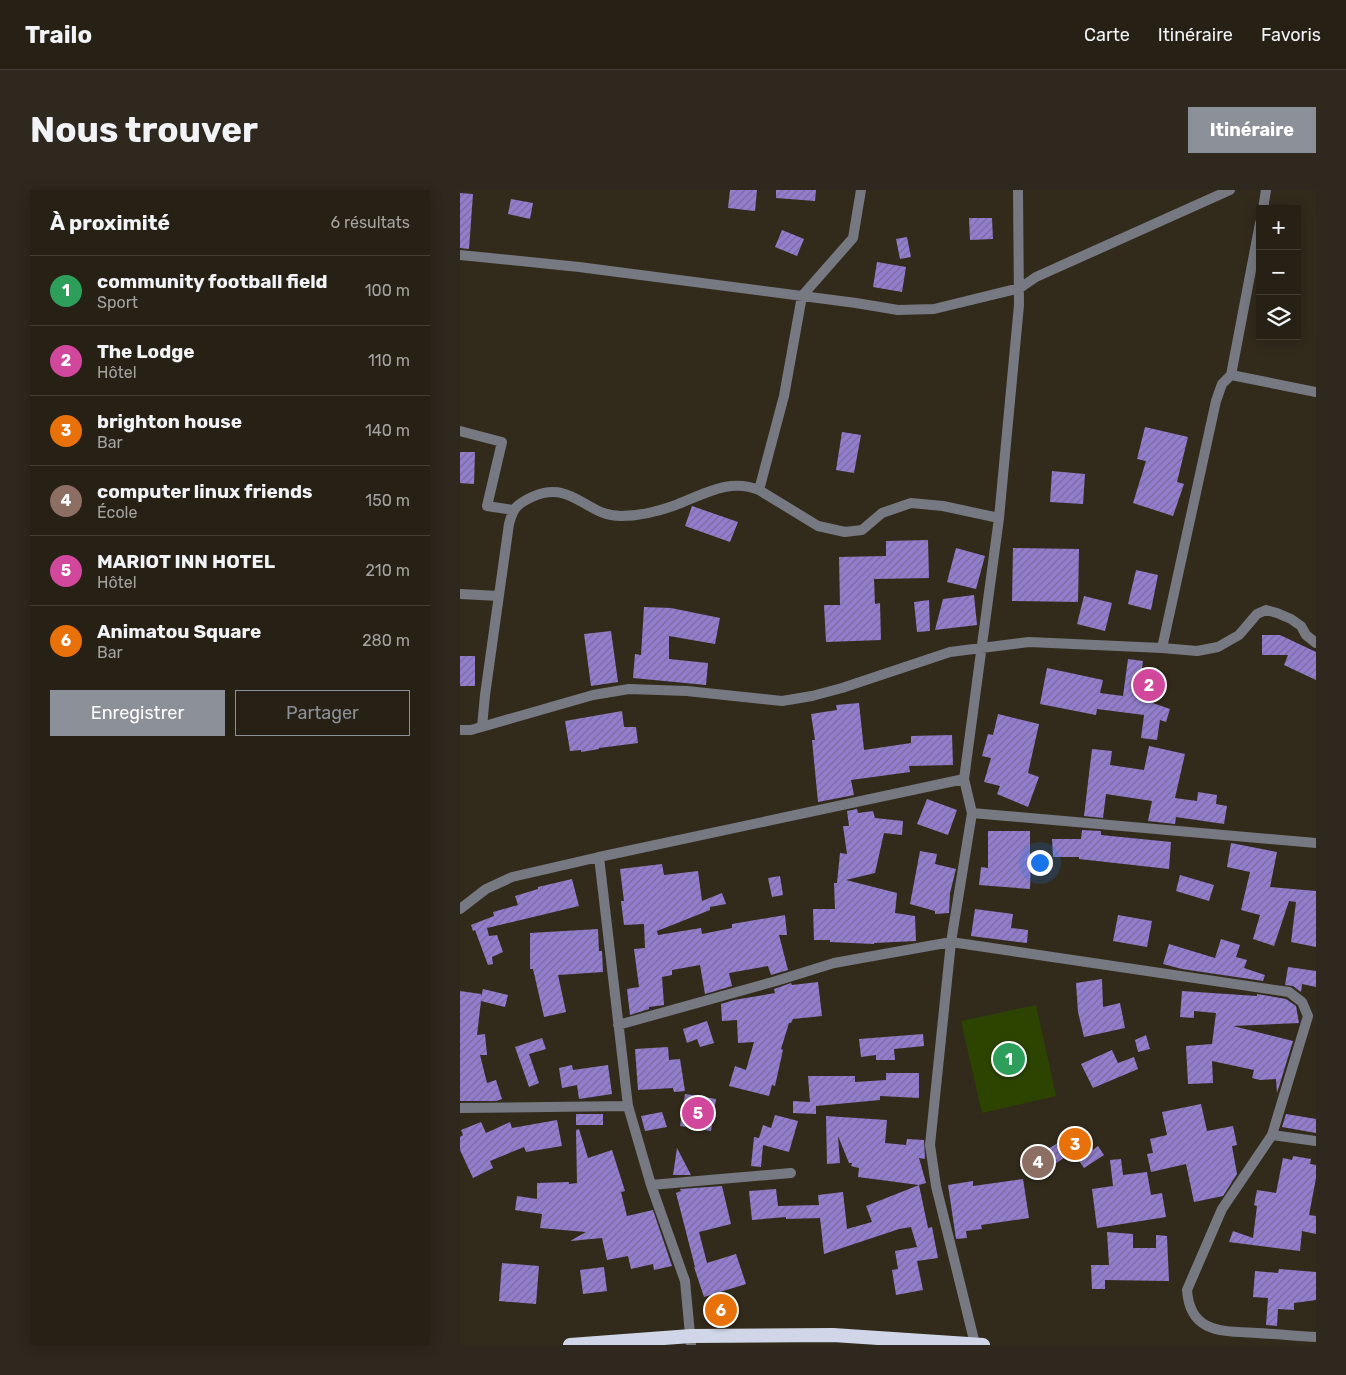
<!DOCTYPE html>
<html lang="fr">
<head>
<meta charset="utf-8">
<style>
	:root { --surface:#262015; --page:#2e281e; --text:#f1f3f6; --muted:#a4a3a0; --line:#423e34; --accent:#8c9099 }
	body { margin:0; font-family:Rubik,sans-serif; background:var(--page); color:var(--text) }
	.controls { position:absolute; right:15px; top:15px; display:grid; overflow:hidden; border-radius:0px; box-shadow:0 2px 12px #0003 }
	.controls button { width:45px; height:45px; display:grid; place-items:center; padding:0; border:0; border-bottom:1px solid var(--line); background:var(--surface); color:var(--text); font:25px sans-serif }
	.you { position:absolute; left:579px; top:672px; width:18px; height:18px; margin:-12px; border:4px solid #fff; border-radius:50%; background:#1a73e8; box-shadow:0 0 0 8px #1a73e833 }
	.badge { display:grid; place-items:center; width:32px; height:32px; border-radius:50%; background:var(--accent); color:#fff; font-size:16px; font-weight:700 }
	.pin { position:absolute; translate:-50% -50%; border:2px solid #fff; box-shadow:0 1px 5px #0006 }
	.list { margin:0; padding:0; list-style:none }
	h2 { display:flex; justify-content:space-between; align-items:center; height:65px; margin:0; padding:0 20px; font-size:21px }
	h2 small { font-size:16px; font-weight:400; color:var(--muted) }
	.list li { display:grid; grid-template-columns:32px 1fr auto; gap:15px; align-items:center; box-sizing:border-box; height:70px; padding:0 20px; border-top:1px solid var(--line) }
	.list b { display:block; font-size:19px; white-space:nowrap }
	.list p { margin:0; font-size:16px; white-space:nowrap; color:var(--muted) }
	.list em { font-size:16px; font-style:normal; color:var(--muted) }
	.actions { display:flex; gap:10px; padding:15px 20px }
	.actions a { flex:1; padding:11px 0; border:1px solid var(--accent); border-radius:0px; text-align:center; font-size:18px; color:var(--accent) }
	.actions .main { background:var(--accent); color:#fff }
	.icon { flex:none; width:28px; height:28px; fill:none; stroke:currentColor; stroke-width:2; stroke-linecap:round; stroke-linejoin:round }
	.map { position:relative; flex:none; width:856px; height:1155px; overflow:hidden; border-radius:0px }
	header { display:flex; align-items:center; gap:30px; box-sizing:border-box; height:70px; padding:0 25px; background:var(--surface); border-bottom:1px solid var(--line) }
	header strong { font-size:24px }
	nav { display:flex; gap:28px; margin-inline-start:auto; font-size:18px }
	.intro { display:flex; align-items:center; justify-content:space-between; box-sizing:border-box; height:120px; padding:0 30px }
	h1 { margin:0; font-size:35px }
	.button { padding:12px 22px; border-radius:0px; background:var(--accent); color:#fff; font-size:18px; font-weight:700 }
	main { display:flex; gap:30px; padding:0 30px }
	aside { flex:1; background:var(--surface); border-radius:0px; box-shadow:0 2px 12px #0003 }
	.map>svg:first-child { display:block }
	.garden { fill:#2d4400 }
	.building { fill:url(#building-hatch) }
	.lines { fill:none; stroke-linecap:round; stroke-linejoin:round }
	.minor { stroke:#767981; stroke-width:10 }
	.trunk { stroke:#d0d6e8; stroke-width:14 }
</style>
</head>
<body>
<header>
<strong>Trailo</strong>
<nav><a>Carte</a><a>Itinéraire</a><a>Favoris</a></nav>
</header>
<div class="intro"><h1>Nous trouver</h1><a class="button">Itinéraire</a></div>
<main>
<aside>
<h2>À proximité<small>6 résultats</small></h2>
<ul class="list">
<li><span class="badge" style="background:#2e9e5b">1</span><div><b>community football field</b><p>Sport</p></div><em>100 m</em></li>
<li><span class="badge" style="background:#d1479c">2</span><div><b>The Lodge</b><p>Hôtel</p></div><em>110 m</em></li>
<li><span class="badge" style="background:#e8710a">3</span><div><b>brighton house</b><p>Bar</p></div><em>140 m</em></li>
<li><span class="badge" style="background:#8d6e63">4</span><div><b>computer linux friends</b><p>École</p></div><em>150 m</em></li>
<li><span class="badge" style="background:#d1479c">5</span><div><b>MARIOT INN HOTEL</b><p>Hôtel</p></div><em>210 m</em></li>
<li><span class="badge" style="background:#e8710a">6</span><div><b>Animatou Square</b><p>Bar</p></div><em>280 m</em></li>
</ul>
<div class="actions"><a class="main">Enregistrer</a><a>Partager</a></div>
</aside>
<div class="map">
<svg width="856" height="1155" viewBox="0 0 856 1155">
	<defs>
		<pattern id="building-hatch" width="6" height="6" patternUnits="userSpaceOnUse" patternTransform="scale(1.25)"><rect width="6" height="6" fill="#927ecd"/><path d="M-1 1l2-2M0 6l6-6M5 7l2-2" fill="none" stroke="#786b9d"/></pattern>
	</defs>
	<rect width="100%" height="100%" fill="#322b1c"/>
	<!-- garden -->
	<path class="garden" d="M576,815L596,906L522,923L501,831Z"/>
	<!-- building -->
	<path class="building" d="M270,0H297L295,21L268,18Z
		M316,0H356L355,11L316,8Z
		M0,3L13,4L9,59L0,58Z
		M51,9L73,13L70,29L48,24Z
		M509,28H532L533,49L510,50Z
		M322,40L344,49L337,66L315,57Z
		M447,47L451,67L440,69L436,49Z
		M417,72L446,77L442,102L413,97Z
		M685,237L728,247L717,292L724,294L713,326L673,313L686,271L677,269Z
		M382,242L401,245L394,283L376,280Z
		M0,262H15L14,294L0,293Z
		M592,281L625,284L623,314L590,312Z
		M232,316L278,332L270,352L225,336Z
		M468,350L469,388L414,389L415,414L420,413L421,450L366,452L364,415H380L379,367L426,366V351Z
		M496,358L525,366L516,399L487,392Z
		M553,358L619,359L618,412L552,411Z
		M676,380L698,385L691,420L668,414Z
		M514,405L517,435L475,440L483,409Z
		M624,406L652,413L645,441L617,434Z
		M469,410L470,441L457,442L454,412Z
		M184,417L211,418L260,428L255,454L209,446V469L248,473L246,495L173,488L175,464L181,465Z
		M151,441L158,492L131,496L124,444Z
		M802,445H820L856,462V490L824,475L828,465H802Z
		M0,466H15V496H0Z
		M668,469L683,471L678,508L710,519L706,532L700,530L697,550L681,548L684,525L637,519L636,525L580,514L587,478L643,490L640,503L663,506Z
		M399,513L404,560L451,553V546L492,545L493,575L449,576L450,582L391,590L394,605L358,612L352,550H355L351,524L377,520L376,515Z
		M162,521L164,537H176L178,553L139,558V559L121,562V560L110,561L105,531Z
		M538,524L579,534L568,583L579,587L568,617L537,604L540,596L524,592L531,568L522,566L528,544L533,545Z
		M689,556L725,564L715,608L737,611L738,602L757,605L756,614L767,616L764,634L716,627L715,634L688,631L692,611L646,604L643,628L624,626L632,559L652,561L650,575L684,580Z
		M467,609L497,620L488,645L457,634Z
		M397,619L398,623L413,621L415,628L443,631L442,645L424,643L415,683L386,690L437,703L435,723L455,726L456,751L414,753V754L370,752V750H354L353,719H375L374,693H377L380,663L387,664L383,636H389L387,621Z
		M622,640L641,641V645L711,652L709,679L619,669V667H593L592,649H621Z
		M528,641H570V668H571L570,699L519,695L521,677L528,678Z
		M771,653L817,662L810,697L856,701V757L831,752L836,712L829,711L814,756L793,749L800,725L781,720L790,682L767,677Z
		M460,661L477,664L475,674L496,679L490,703L489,723L475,724V721L450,714Z
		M202,674L204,685L238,681L242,711L262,703L266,714L250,717V720L197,741L198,745L241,738L242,744L272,738V734L325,725L327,745H319L328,780L311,785L308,776L269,783L272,796L245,804L240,775L212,780V785L202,787L204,815L189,817V819L170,825L167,799L179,797L174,759L185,758L184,734L164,735L161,711H164L160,679Z
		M720,685L754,695L749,711L716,701Z
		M320,686L323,705L312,707L308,688Z
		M112,689L119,716L27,738L29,746L37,745L43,762L32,767L33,774L28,775L15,740L13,741L11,735L34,726L33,722L58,715L55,706L78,699V697Z
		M515,719L553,724L551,738L568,740L567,753L511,746Z
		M658,725L692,731L687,757L653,751Z
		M138,739L139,761H142L143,782L98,785L106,822L84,827L73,779H70V743Z
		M761,749L780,755L776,767L787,770L784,778L805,785L803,791L722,779L703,774L709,754L755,768Z
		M828,777L856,781V797L842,794L841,802L833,796L825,795Z
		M642,789L643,817L660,813L665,838L624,847L618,822L616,793Z
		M358,792L362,826L333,829L331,833H329L321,859L323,860L315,896L312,895L309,906L269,896L275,876L286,880L294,852L278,853L277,830L262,831L261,814L274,810L315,803L314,799L331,793L332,795Z
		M23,799L48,805L45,817L21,811L17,845L25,844L27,865H20L27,893L36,890L42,909L36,911H0V801L21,804V807Z
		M722,801L797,806V804L826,809L836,816L839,833L773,836L833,851L817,903L816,889L800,890L792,888L794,880L752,871L753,893L728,894L726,856L752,854L756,823L734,821V828L720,827Z
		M247,831L254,853L240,857L237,849L227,853L223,839Z
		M463,844L464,856L434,859L435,870H416V865L401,867L399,849Z
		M686,845L690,859L678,862L675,850Z
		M82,848L86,859L69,864L79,893L69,897L55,857Z
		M208,857L209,870L220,869L225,901L214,902L213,898L178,900L175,859Z
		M652,860L658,873L674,867L678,879L633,898L621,874Z
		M112,875L113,880L148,875L152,904L119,909L117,895L102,898L99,878Z
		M426,883H459V908L420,906V910L356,916V924L333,923V911L350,912L348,886H395V892L426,890Z
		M225,904L256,909L251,941L220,936Z
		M741,914L747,941L773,936L777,955L772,956L777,984L763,1006L734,1012L726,974L691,982L687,964L693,963L690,949L707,945L702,922Z
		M202,922L207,937L185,941L181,926Z
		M116,924H143V935H116Z
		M826,924L856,929V943L822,937Z
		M315,925L338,931L329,962L303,955L301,977L291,976L294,947L299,948L303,935L311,938Z
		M366,926L427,930L425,953L446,955L447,949L464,950L465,969L459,968L466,993L459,995L468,1038L472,1037L478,1068L457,1071L463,1100L436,1105L432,1080L438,1079L435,1061L457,1057L451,1037L439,1039L364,1064L360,1028L326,1029V1027L292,1030L289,1001L316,999L318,1016L359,1015L358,1005L383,1002L387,1039L412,1032L406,1016L459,995L398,987L399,978L391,976L392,973H389L378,946L380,973L367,974Z
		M97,930L102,956L66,962L64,957L30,971L33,978L13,988L0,960V947L3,945L1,940L21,932L26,943L50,932L52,938Z
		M119,939L128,968L152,960L165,1001L161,1002L167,1026L193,1020L212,1076L194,1080L193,1074L171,1079L168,1066L147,1070L142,1048L110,1051L126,1042L80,1038L82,1024L55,1020L57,1006L77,1009V993L109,992V994L117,993L116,940Z
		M625,942L633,960L638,956L644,965L624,978L613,962L590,977L573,985L566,970L593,956L604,949L605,950Z
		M217,958L231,985H213Z
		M833,966L851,969L850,974L856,975V988L849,1025L856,1026V1044L842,1041L840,1061L769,1052L773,1041L793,1048L797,1016L794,1015L797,1000L816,1003L823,968L832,970Z
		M661,969L663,985L687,982L691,1005L702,1003L706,1027L637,1038L632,999L653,996L650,970Z
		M563,989L569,1028L521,1035L522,1039L506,1041L507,1048L496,1049L488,995L513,991V996Z
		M262,996L271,1034L239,1042L247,1073L276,1064L286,1094L244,1107L234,1077H235L216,1003L221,1001L220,999Z
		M647,1042L673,1044V1058H696V1045L707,1046L709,1091L645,1090V1099H632L631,1075H649Z
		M42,1073L79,1076L76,1114L39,1111Z
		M144,1077L147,1101L123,1104L120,1080Z
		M819,1079L856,1082V1110L834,1113V1120L818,1119L817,1136L806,1135L808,1108L793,1107L795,1081L818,1083Z"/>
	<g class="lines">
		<!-- minor -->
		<path class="minor" d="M803,19L806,0
			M0,65L119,77L396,113L438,120L474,119L560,98L576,87L770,0
			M771,185L856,202
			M0,241L42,252L27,316L53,320
			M299,300L324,206L342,106L393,48L401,0
			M0,404L39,406
			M702,458L756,211L762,194L771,185L800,33
			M22,537L25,505L49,334C53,318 57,314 72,307C113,289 125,326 161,326C178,326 196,322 213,316C241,306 269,287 299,300L358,336L385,342L402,340L422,323L451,313L483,316L539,328
			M0,540H11L133,505L169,499L227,501L322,511L352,506L382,498L490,462L569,452L702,458L737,461L758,457L779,445L797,424L806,420L817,423L831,429L841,436L846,445L856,453
			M512,623L856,653
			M0,719L26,699L52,687L139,667
			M158,835L316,791L374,773L491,752L829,802L842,812L848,826L812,945
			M0,918L168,916
			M856,951L812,945L762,1019L727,1100C730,1144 763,1141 797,1143C817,1144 836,1146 856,1147
			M191,995L331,983
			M515,1154L476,996L470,955L491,752L512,623L504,589L539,328L559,115L558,0
			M231,1155L225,1091L191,995L168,916L139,667L504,589"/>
		<!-- trunk -->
		<path class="trunk" d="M110,1155L231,1146L373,1145L523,1155"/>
	</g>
</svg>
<div class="controls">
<button>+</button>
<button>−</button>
<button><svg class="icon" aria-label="layers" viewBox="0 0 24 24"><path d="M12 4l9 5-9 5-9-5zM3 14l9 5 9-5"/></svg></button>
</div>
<div class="you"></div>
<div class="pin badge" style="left:549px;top:869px;background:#2e9e5b">1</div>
<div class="pin badge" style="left:689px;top:495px;background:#d1479c">2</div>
<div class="pin badge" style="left:615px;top:954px;background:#e8710a">3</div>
<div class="pin badge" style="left:578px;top:972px;background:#8d6e63">4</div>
<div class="pin badge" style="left:238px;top:923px;background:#d1479c">5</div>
<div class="pin badge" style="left:261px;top:1120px;background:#e8710a">6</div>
</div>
</main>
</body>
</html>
